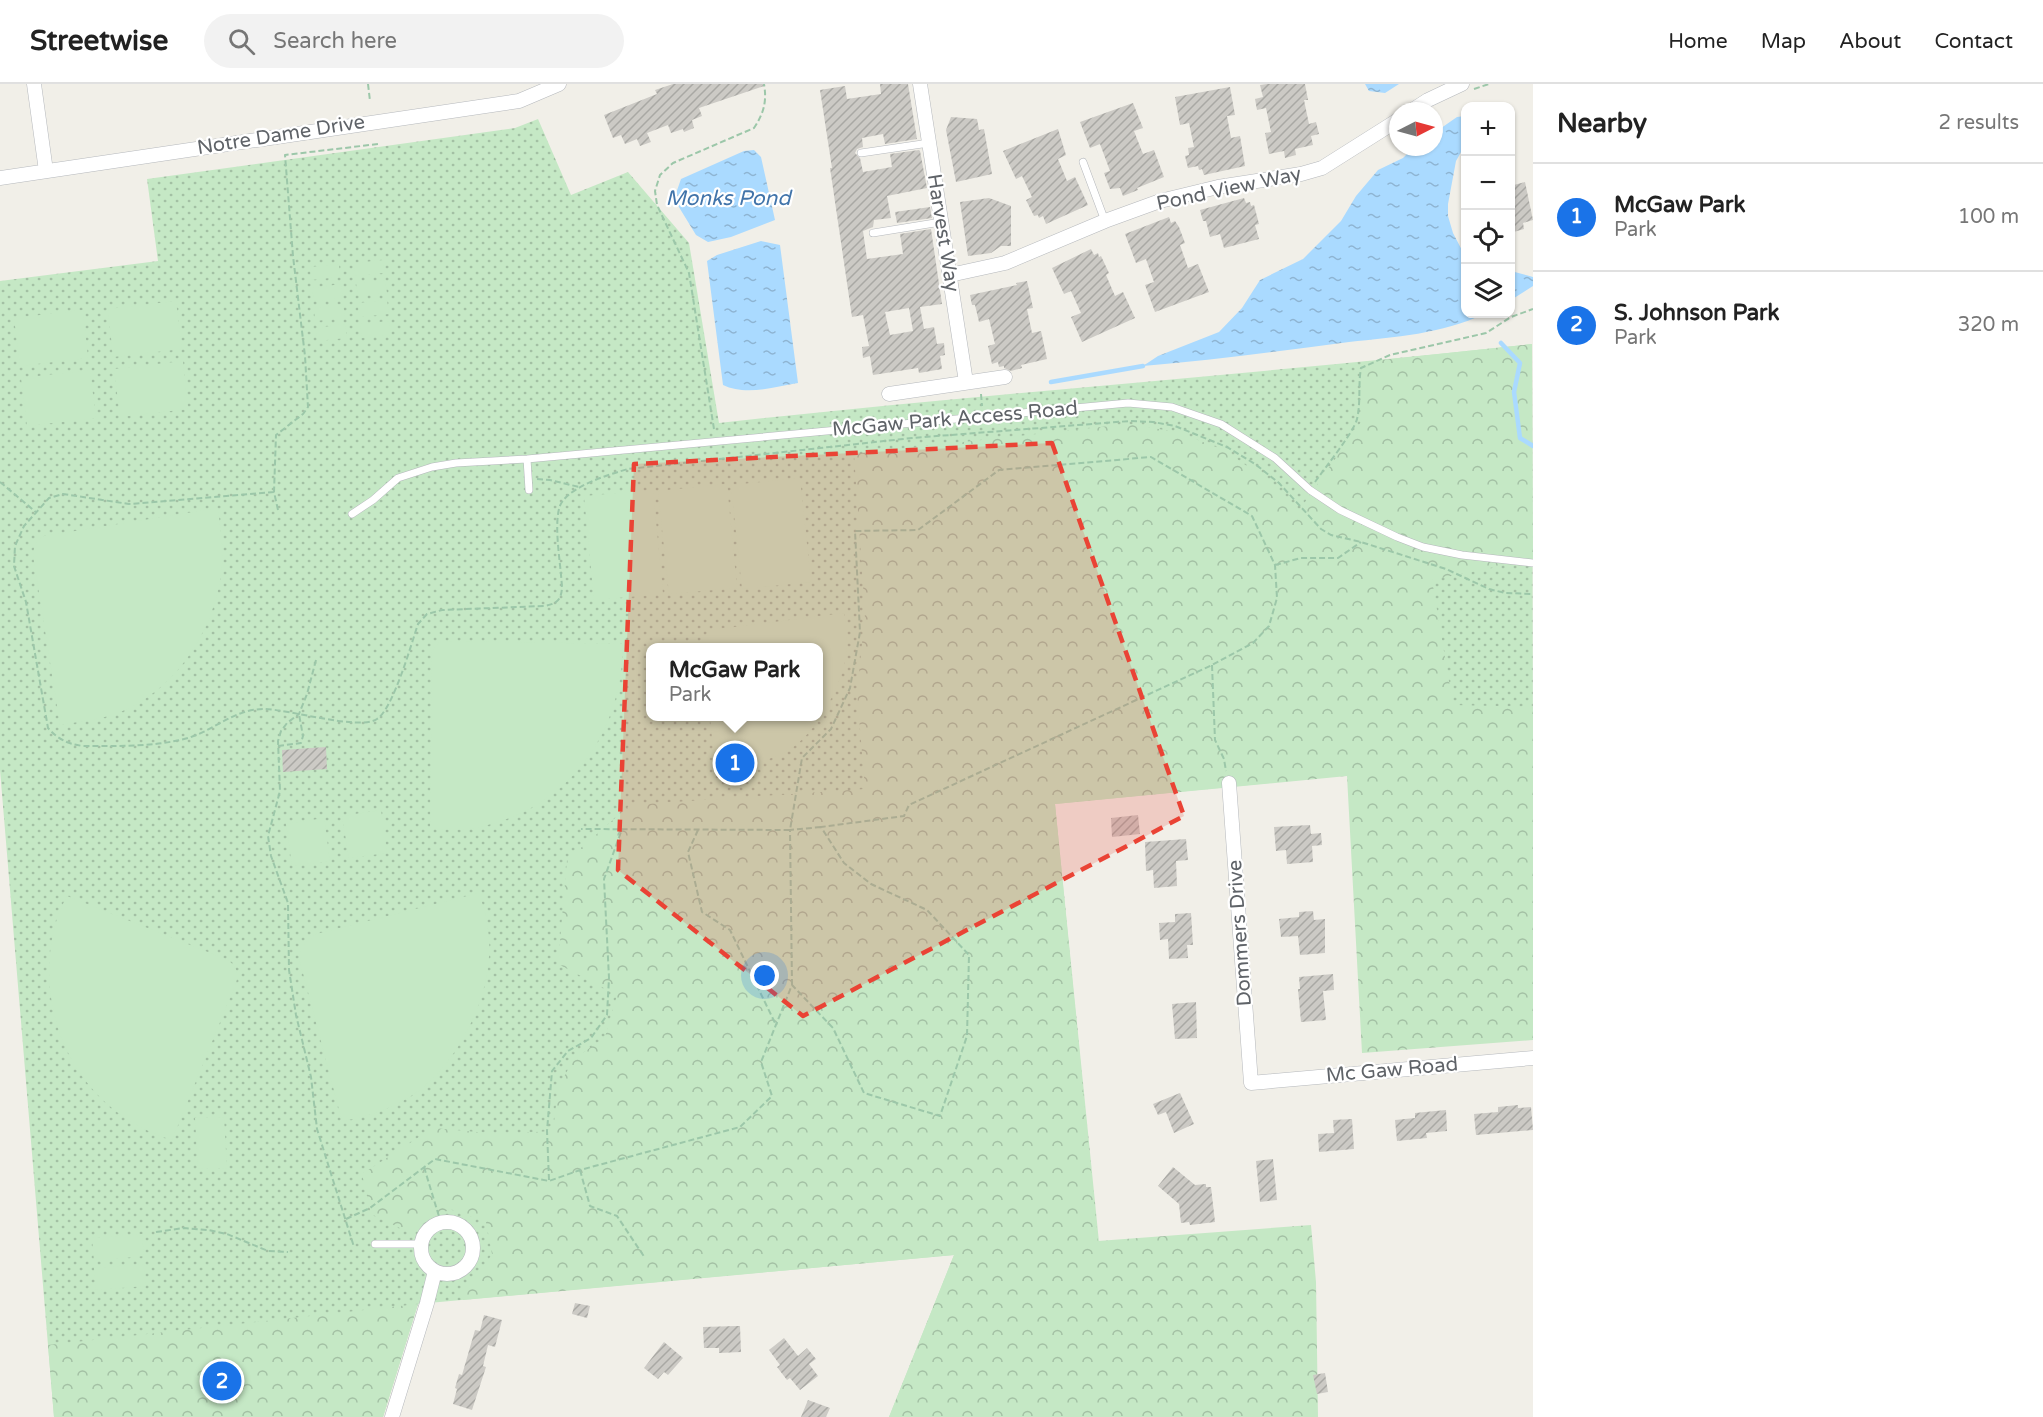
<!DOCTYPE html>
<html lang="en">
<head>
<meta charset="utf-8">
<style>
	:root { --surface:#fff; --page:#f2f2f2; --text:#222; --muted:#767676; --line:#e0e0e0; --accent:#1a73e8 }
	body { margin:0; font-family:"Varela Round",sans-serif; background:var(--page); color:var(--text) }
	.controls { position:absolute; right:18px; top:18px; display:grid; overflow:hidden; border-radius:12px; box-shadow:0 2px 4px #0004 }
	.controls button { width:54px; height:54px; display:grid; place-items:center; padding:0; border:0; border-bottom:2px solid var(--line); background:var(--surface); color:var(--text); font:30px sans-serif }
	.compass { position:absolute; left:1389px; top:18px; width:54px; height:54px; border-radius:50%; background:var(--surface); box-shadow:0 2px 4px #0004; rotate:84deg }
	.you { position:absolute; left:765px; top:892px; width:21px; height:21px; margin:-15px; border:4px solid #fff; border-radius:50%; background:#1a73e8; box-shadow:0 0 0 9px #1a73e833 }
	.badge { display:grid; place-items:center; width:39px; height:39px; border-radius:50%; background:var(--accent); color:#fff; font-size:20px; font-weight:700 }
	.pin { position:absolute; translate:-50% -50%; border:3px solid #fff; box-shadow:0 2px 6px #0006 }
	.popup { position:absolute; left:646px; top:559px; width:177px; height:78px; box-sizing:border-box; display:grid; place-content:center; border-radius:12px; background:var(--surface); filter:drop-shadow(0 2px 4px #0005); font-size:20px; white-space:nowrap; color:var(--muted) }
	.popup b { font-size:22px; color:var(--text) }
	.popup::after { content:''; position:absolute; left:50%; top:100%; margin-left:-12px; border:12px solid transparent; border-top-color:var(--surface) }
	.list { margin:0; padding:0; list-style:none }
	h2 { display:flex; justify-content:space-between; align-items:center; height:78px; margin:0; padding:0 24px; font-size:26px }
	h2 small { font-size:20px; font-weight:400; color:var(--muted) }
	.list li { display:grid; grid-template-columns:39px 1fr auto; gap:18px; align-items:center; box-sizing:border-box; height:108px; padding:0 24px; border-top:2px solid var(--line) }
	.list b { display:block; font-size:22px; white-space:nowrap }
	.list p { margin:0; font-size:20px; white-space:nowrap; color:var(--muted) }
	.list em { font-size:20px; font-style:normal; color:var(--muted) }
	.icon { flex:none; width:33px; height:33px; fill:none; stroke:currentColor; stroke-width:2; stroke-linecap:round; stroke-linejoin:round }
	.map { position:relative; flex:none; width:1533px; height:1333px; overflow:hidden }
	header { display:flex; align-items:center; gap:36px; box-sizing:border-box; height:84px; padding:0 30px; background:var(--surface); border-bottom:2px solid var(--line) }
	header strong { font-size:28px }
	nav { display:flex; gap:33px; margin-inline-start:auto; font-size:21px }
	.search { width:420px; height:54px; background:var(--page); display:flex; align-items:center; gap:15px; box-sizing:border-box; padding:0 21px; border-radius:33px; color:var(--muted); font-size:22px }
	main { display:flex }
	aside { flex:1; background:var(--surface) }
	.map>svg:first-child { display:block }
	.green { fill:url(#green-dots); fill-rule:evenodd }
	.forest { fill:url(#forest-crowns) }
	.pitch { fill:#c5e8c5 }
	.water { fill:url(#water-ripples) }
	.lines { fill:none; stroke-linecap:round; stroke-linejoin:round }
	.stream { stroke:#aadaff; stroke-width:4.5 }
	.building { fill:url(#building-hatch); fill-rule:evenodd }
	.service-casing { stroke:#b5b8bc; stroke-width:8 }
	.minor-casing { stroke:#b5b8bc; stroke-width:15 }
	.path { stroke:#9cc7a9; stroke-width:2; stroke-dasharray:6 3; stroke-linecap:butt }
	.service { stroke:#fff; stroke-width:7 }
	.minor { stroke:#fff; stroke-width:14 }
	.marked { fill:#ea4335; fill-opacity:0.2; stroke:#ea4335; stroke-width:4.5; stroke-dasharray:12 8; stroke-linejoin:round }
	.labels { text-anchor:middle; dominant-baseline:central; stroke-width:4.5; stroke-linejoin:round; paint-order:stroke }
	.street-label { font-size:20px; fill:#5f6368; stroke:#fff }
	.water-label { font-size:21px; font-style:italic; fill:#4174aa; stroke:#fff }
</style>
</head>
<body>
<header>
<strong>Streetwise</strong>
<div class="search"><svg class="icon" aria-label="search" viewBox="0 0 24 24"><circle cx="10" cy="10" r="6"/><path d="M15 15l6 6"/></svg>Search here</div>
<nav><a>Home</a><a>Map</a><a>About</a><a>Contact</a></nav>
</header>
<main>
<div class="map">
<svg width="1533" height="1333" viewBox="0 0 1533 1333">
	<defs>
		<pattern id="green-dots" width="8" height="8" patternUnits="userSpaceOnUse" patternTransform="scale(1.5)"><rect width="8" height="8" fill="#c5e8c5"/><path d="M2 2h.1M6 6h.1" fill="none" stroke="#a3c0a4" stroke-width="1.8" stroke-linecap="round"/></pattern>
		<pattern id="forest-crowns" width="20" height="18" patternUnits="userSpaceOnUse" patternTransform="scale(1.5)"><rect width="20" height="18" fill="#c5e8c5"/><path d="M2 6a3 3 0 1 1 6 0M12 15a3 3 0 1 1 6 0" fill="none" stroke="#a3c0a4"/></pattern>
		<pattern id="water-ripples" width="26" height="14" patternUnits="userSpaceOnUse" patternTransform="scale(1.5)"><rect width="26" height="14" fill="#aadaff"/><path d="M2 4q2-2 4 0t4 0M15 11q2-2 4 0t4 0" fill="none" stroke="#8eb4d2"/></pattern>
		<pattern id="building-hatch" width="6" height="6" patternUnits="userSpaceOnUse" patternTransform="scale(1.5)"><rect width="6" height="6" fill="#cccac5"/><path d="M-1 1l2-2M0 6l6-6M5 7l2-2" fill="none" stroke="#a9a8a4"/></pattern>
	</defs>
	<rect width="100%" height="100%" fill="#f1efe8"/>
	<!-- green -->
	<path class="green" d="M538,35L571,111L628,88L689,159L719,339C990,309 1261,290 1532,260L1533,673L1055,720L1099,1158L1094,1333H889L954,1171L418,1220L383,1333H54L0,686V197L158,177L147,95L515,44ZM651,564H819V632H651Z"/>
	<!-- forest -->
	<path class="forest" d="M1532,260L1533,475L1432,496L1453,621L1533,623V956L1362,969L1347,692L1055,720L1098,1157L1311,1141L1316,1198L1318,1333H889L954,1171L463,1216L461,1204L479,1190L492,1170L486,1138L450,1125L410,1149L371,1130L362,1090L433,1044L499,1050L553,1047L558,1004L573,976L605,953L617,911L558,880L567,776L630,721L865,705L857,609L865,530L854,370L1128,340L1177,348L1224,366L1267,396L1298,428L1363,335V278Z
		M418,1220L383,1333H54L48,1261Z"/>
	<!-- pitch -->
	<path class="pitch" d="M383,176L384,189L355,192L354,179Z
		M339,180L340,193L311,196L310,183Z
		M385,196L387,209L358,212L356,199Z
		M341,200L343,214L314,217L312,204Z
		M387,216L389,230L359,233L358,219Z
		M176,217L182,265L113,273L108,225Z
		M343,220L345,234L315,237L314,224Z
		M83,226L88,274L20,282L14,234Z
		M389,237L391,251L362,254L360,240Z
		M345,240L347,254L317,257L316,244Z
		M183,277L188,325L120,333L114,285Z
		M90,286L96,334L27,342L21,294Z
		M800,394L811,498L742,505L731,401Z
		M727,400L737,504L669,510L658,407Z
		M653,406L663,510L594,516L584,412Z
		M218,424C220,444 224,464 222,483C216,541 181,600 127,625C107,635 82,637 60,641L33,471C34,462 36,456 44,452Z
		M844,529C846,543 848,557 846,571C842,601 817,649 790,665C764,680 744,682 715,686L710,633L819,632V564L703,563L702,555L710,546Z
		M440,557L623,560C622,649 570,723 480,743C464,747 446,745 430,745L432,567Z
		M381,726L387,769L349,774L342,732Z
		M324,734L330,777L292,782L286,740Z
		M479,809C484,824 488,839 489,854C491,884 483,916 469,943C441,998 404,1027 342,1037L299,874L302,862L316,850Z
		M67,812L228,876C236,882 239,889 236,899L172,1056C96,1033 49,965 49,886C50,859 54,835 67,812Z
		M224,1033L227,1084L198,1085L195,1034Z
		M142,1150L144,1172L94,1177L92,1154Z
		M144,1180L146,1202L96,1206L94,1184Z"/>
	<!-- water -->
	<path class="water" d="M1365,0H1399L1385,9L1369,7Z
		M1465,32V61L1456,77L1448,120V132L1453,149L1465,172L1466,230H1484C1442,250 1395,253 1349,258C1280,267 1212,276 1143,282L1158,272L1219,248L1242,224L1260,196L1303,175L1341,137L1356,112L1378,86L1403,74L1414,63H1434V49L1457,33Z
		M754,66L761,73L775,136L731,153L708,158L696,151L674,115L681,95L744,67Z
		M761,157L780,161L798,299C775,303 745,312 723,301L707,177L717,171Z
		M1511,187L1533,193V202L1511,216Z"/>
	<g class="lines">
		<!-- stream -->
		<path class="stream" d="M1501,259L1520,279L1514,308L1520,354L1533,362
			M1051,298L1143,282"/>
	</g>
	<!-- building -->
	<path class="building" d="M673,0H764V2L699,24L702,32L692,36L694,44L684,48L683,45L671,49L668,41L647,49L651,58L640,62L637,55L625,60L621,51L613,54L604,31L657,10L655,6Z
		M880,0H908L917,55L885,60L883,50L862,54L863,63L857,65L855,69L860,74L863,88L892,83L890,70L919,66L920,67L927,104L887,112L891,134L874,136L873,143L863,147L867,175L903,170L900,150L931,145L942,220L920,223L924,245L934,243L937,260L944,259L945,271L940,272L942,285L919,289L918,284L873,291L870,272L863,274L862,263L869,262L863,231L852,233L830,84H832L820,6L845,2L847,15L881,10ZM909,224L913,247L890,251L885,228Z
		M1267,0H1305L1308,16H1304L1309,40L1316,38L1319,50L1311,52L1313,61L1295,65L1296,71L1285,74L1284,67L1269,70L1265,49L1271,48L1266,24L1257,26L1255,15L1263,13L1260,1Z
		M1230,3L1235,31L1227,32L1231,54L1240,52L1245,82L1204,91L1202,85L1199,86L1198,82L1188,84L1185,72L1189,71L1188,64L1194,63L1189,39L1180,41L1175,13Z
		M1133,19L1143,44L1134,47L1143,70L1154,66L1164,93L1137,104L1138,106L1123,112L1120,104L1110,105L1104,89L1110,87L1100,60L1090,64L1080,38Z
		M951,33L977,35L979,46L984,45L992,90L956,98L946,46Z
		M1058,45L1066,71L1058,75L1067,97L1075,93L1088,121L1046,140L1043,132L1039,134L1038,131L1034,132L1026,116L1032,113L1022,92L1016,95L1003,67Z
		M1525,98L1533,136L1523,139L1524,145L1510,149V102Z
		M989,114L1011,122V162H1001L991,169L968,172L960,118Z
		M1244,114L1246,119L1250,118L1251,122L1254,121L1259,140L1255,141L1259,155L1224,164L1220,150L1210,153L1206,137H1203L1200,126Z
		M930,123L932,134L897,139L895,128Z
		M1169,133L1171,139L1175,137L1179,143L1185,159L1180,161L1188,184L1198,180L1209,208L1155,228L1145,201L1154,198L1146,175L1136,179L1125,150Z
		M1091,165L1094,171L1098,169L1099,173L1101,172L1109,189L1106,191L1115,212L1123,208L1135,234L1082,258L1071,233L1081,229L1071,207L1064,210L1052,184Z
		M1027,197L1033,224L1027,225L1032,249L1041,247L1047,275L1021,281L1022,284L1011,287L1004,284V282L999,283L998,278L992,280L988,262L995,260L989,235L979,238L975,221H972L970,211L1017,201L1016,199Z
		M326,663L327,685L283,688L282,666Z
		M1138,731L1140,750L1112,753L1111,734Z
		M1310,741L1311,750L1321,749L1322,761L1312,762L1313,778L1287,780L1286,766L1276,767L1274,743Z
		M1186,755L1188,776L1176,777L1177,802L1154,804L1153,786L1146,787L1145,758Z
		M1313,827L1314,836L1325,835V869L1300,871L1298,852L1281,853L1279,835L1299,833V828Z
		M1191,829L1193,861H1187L1188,874L1169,875L1168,855L1160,856L1159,839L1175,838V830Z
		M1333,890L1334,906L1323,907L1326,936L1301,938L1298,905H1300L1299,893Z
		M1196,918L1197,954L1175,955L1172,920Z
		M1180,1009L1194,1040L1174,1049L1166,1028L1158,1031L1153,1020Z
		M1518,1021V1024L1531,1023L1533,1046L1476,1051L1474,1030L1498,1028V1023Z
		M1446,1026L1447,1047L1426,1049L1427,1054L1397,1057L1395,1036L1415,1034V1029Z
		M1352,1035L1354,1065L1319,1068L1318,1050L1334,1049L1333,1036Z
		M1273,1075L1277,1116L1260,1118L1256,1077Z
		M1173,1083L1195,1101L1206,1100V1103H1211L1215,1138L1190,1141L1189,1138L1181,1139L1179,1120L1158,1102Z
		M575,1219L590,1222L587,1234L572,1230Z
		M484,1231L502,1236L495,1263L488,1261L483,1282L486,1283L472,1326L453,1320L457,1305L455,1304L459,1290L462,1291L475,1246L480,1247Z
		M736,1242H740L741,1268L719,1269V1264H704L703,1243Z
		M784,1254L798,1272L807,1264L816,1275L809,1280L818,1292L800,1306L790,1294L787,1296L777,1283L780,1281L769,1266Z
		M664,1258L683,1274L668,1291L664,1288L658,1295L644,1284Z
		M1325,1289L1328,1308L1317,1310L1313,1291Z
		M808,1316L830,1324L826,1333H801Z"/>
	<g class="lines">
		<defs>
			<path id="service" d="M861,69L929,59
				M1083,78L1105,137
				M873,149L941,138
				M527,375L529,406
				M352,430L373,416L398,394L432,383L456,379L527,375L1128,319L1172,323L1221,340L1275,374L1310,406L1340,426L1397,453L1423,463L1462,471L1533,479
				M375,1160H421"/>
			<path id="minor" d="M34,0L46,87
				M920,0L966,298
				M1411,27L1428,16L1462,0
				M0,94L519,17L559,0
				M950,191L1005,179L1105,137L1160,117L1218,103L1301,90L1322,84L1398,36
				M889,310L1005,293
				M1229,699L1251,999L1533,974
				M421 1164a26 26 0 1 1 52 0a26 26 0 1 1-52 0Z
				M392,1333L427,1219L435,1187"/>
		</defs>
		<!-- service casing -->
		<use href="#service" class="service-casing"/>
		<!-- minor casing -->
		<use href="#minor" class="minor-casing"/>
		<!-- path -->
		<path class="path" d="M368,0L370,17
			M1474,5L1489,0
			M981,310L982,322
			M714,345L689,189L657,121L655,107L660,91L673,79L754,44C764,29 767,17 764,0
			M537,395L550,396L579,403
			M0,398L37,429
			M1315,398C1324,385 1354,348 1357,335C1361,318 1358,301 1361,284L1390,271L1486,249L1511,233L1533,225
			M274,408L129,420L63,410L49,414L24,442L15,462L14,482L26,518L48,644C59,656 68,660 83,662C118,662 155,663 188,654C215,646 234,625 264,625C288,625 360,647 377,635C393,625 411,561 418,540L427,530L442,526L544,522C556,520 561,517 562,504C561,481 554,446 559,425C563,404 610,390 628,385L912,354L1130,337L1153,338L1175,342L1227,363L1255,380L1279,399L1321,445L1331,451L1361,458L1446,485L1489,505L1505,509L1533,510
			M278,426L274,408L276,351L303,330L308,323L305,272L293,172L285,71L378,60
			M1275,481L1301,474H1338L1361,458
			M316,576L307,610L299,630L287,639L281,647L278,657L280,707L268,752L271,772L288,819L289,886L296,931L311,993L317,1045L354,1163
			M1212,581L1215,656L1224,675L1226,687
			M278,662L301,659L303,652L299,630
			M698,746L688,768L702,828L730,846L775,939
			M792,901L790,746L821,743
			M424,1083L441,1139
			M580,1086L590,1122L617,1132L645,1174
			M549,1096L547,1047L552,987L568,967L591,954L607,931L609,894L604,795L622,745
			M346,1135L370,1124L435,1075L549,1097L580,1086L740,1043L772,1012L761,978L792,901L833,944L864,1009L940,1032L967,952L969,871L927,826L871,800L844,779L821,743L904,732L909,721L1212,581L1253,559L1269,542L1277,514L1275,481L1252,432L1151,373L999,386L918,446L855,447L860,548L850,604L831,645L802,674L790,746L581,745
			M156,1148L184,1144L208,1146L227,1150L268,1167L288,1168"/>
		<!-- service -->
		<use href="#service" class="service"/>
		<!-- minor -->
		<use href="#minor" class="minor"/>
	</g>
	<!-- marked area -->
	<path class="marked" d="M1052,359L1184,732L803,932L618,786L634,380Z"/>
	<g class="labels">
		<!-- street labels -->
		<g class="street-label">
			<text transform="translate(281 51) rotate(-9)">Notre Dame Drive</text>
			<text transform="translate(1229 105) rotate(-12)">Pond View Way</text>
			<text transform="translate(943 149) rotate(81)">Harvest Way</text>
			<text transform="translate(955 335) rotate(-5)">McGaw Park Access Road</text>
			<text transform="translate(1240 849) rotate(-94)">Dommers Drive</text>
			<text transform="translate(1392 986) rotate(-5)">Mc Gaw Road</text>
		</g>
		<!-- water labels -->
		<g class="water-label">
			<text x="728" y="114">Monks Pond</text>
		</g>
	</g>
</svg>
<div class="controls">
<button>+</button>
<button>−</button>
<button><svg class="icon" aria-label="locate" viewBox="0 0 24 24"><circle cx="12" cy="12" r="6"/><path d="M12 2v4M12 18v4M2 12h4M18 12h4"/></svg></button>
<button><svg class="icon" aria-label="layers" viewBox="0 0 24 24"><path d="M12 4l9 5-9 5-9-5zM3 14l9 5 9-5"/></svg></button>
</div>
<svg class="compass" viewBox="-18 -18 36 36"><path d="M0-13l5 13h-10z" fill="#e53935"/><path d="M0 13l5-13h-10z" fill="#767676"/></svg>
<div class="you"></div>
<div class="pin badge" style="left:735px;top:679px">1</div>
<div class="popup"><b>McGaw Park</b>Park</div>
<div class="pin badge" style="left:222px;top:1297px">2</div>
</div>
<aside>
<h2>Nearby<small>2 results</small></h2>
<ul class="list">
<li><span class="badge">1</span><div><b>McGaw Park</b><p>Park</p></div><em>100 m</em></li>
<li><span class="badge">2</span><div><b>S. Johnson Park</b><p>Park</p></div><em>320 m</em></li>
</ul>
</aside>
</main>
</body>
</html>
